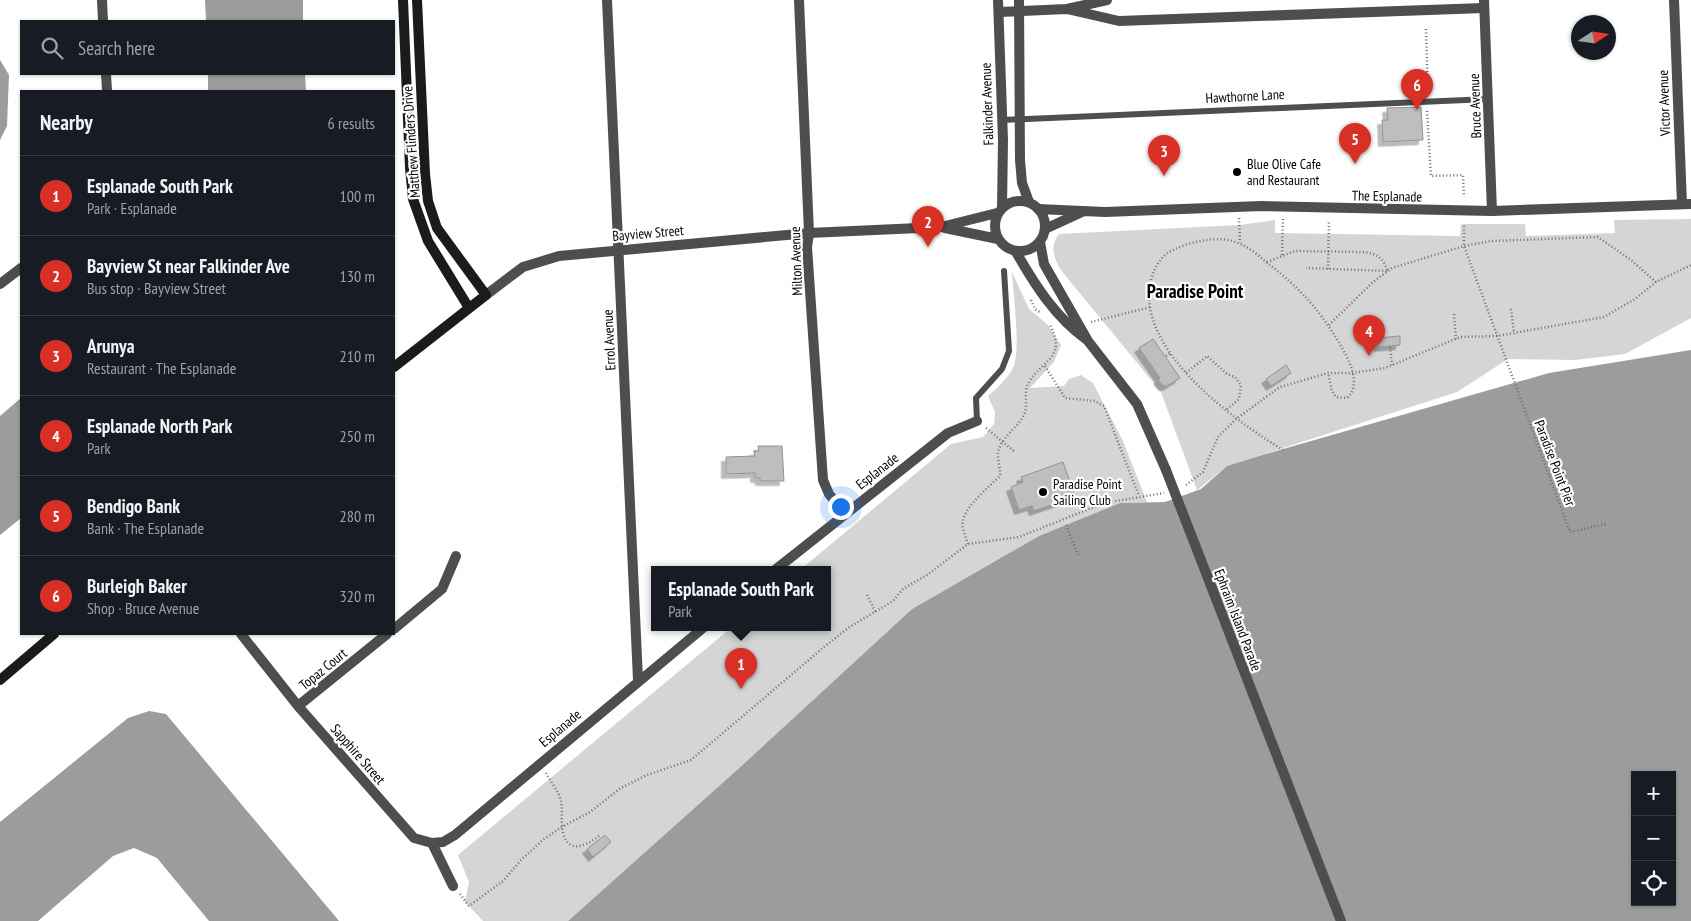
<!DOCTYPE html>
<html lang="en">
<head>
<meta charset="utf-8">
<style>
	:root { --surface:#171b24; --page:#20242c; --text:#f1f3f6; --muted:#9ea1a6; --line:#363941; --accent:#d93025 }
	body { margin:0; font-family:"PT Sans Narrow",sans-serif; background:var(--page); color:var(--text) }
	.controls { position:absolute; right:15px; bottom:15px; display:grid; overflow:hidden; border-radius:0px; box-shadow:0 1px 4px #0004 }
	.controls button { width:45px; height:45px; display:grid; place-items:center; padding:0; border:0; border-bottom:1px solid var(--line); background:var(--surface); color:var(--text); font:25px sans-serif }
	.compass { position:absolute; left:1571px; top:15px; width:45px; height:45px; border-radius:50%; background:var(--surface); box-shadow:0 1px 4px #0004; rotate:78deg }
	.you { position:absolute; left:840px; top:506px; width:18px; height:18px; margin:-12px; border:4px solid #fff; border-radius:50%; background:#1a73e8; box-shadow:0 0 0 8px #1a73e833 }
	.badge { display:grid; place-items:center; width:32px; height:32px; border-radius:50%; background:var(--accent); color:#fff; font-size:16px; font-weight:700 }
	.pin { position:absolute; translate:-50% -41px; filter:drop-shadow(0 1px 2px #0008) }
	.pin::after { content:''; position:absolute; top:26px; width:18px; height:15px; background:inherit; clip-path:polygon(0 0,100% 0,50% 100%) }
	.popup { position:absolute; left:651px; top:566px; width:180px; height:65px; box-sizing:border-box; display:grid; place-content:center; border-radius:0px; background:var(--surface); filter:drop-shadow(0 1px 4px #0005); font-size:16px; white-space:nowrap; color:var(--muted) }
	.popup b { font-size:19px; color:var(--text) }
	.popup::after { content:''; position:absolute; left:50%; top:100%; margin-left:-10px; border:10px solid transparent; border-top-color:var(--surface) }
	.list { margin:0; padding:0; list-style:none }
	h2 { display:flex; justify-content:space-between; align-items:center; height:65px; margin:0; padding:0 20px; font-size:21px }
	h2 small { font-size:16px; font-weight:400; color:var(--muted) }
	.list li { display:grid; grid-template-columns:32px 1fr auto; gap:15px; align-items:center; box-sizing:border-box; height:80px; padding:0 20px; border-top:1px solid var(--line) }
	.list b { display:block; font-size:19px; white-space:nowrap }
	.list p { margin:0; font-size:16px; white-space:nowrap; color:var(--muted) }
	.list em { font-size:16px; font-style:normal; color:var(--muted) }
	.icon { flex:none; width:28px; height:28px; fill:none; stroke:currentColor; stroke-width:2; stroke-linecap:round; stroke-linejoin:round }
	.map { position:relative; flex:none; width:1691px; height:921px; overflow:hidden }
	.search { position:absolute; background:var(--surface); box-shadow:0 1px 4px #0004; left:20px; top:20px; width:375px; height:55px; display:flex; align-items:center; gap:12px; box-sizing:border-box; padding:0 18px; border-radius:0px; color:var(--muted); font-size:19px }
	.panel { position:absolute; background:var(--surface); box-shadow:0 1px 4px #0004; left:20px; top:90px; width:375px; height:545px; border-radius:0px }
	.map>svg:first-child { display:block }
	.green { fill:#d5d5d5 }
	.water { fill:#9c9c9c; fill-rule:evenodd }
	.building { fill:#bebebe; stroke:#929292; filter:url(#shadow) }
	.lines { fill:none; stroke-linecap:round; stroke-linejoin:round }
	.path { stroke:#707070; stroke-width:2.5; stroke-dasharray:1 2.5; stroke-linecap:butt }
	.service { stroke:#4e4e4e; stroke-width:6 }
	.minor { stroke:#4e4e4e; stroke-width:10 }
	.tertiary { stroke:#4e4e4e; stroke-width:10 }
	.secondary { stroke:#1b1b1b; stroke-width:10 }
	.minor-bridge { stroke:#4e4e4e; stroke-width:10 }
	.poi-dot { fill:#000; stroke:#fff; stroke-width:2 }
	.labels { text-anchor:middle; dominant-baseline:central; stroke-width:4.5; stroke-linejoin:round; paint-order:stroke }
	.street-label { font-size:14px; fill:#000; stroke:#fff }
	.poi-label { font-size:14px; fill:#000; stroke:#fff; text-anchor:start }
	.district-label { font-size:19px; font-weight:bold; fill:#000; stroke:#fff }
</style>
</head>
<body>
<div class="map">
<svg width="1691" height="921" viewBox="0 0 1691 921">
	<defs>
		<filter id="shadow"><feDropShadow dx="-4.5" dy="4.5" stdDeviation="0" flood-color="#0004"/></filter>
	</defs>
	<rect width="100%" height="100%" fill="#fff"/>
	<!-- green -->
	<path class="green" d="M1691,219V318L1625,354L1575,360L1508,359L1457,392L1227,466L1197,490L1161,392L1060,269C1053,255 1050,247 1059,234L1240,225L1275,220V233L1460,236L1461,224H1525L1526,236L1615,233L1614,220Z
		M1012,272L1029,309L1048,325L1061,345L1054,362L1030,388L1064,386L1069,379L1081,375L1093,383L1123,441L1147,502L1120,503L1039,536L912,609L737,770L568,921H483L465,902L469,882L458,855L731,628H827V570H800L951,444L983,437L994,424L995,412L988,396C997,388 1006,380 1012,370C1022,352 1013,295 1012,272Z"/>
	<!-- water -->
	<path class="water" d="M205,0H303V21H206Z
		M0,60L9,75L7,126L0,140Z
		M208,74H305L306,91H208Z
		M1691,350V921H568L737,770L912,609L1039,536L1120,503L1165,502L1201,489L1227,466L1262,455L1549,373ZM1635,775H1672V902H1635Z
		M21,398V518L0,535V416Z
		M149,711L166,714L339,921H209L157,858L134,848L113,856L38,921H0V822L128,718Z"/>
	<!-- building -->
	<path class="building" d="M1421,107L1423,140L1383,142L1382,120H1388L1387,108Z
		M1400,336V345L1378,347L1377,338Z
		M1153,339L1180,378L1167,386H1163L1158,380L1160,378L1139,348Z
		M1286,365L1291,373L1271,386L1266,379Z
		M758,446H782L784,481H760V478H755V473L726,474V457L755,456L754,451H759Z
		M1063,462L1075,497L1034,511L1032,506L1019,510L1011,487L1023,482L1021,477Z
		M605,835L611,842L593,857L587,849Z"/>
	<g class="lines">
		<!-- path -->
		<path class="path" d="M1426,29L1428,92
			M1427,111L1431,176L1463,175L1464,197
			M1239,218L1240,243
			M1464,226V246L1570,532L1606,524
			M1282,255L1283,218
			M1267,262L1295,251L1362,252C1377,253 1382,257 1388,271L1306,268
			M1328,269L1329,220
			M1031,300L1035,309L1041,313
			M1511,309L1514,333
			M1454,314L1456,339
			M1091,322L1151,307
			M1329,325L1373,282L1392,268L1464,246L1491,241L1598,237L1631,260L1656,282
			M1390,347L1392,365
			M1166,356L1171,353
			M1045,366L1065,398L1095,401L1104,406L1139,496
			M1186,373L1207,356L1227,374L1235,377L1241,385L1239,399L1225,411
			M986,428L1015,452
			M1283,450C1234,420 1134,349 1151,280C1155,266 1161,255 1175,249C1193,241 1220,235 1238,243C1249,247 1258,255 1266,262C1299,287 1320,310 1341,346C1349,360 1362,385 1347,398L1336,397L1332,391L1328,373
			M1186,485L1203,472L1218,437L1236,419L1280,387L1328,373H1353L1385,368L1460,337L1497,336L1604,317L1635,299L1656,282L1691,265
			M1066,525L1078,555
			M968,544C966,537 961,528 963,521C965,506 990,486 1000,476C1001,469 998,463 998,457C997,438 1020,428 1025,412C1028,402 1023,392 1029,382C1043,359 1067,358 1050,325
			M867,595L876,613
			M546,773C551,782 559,792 561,801C563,809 561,817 562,825C564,854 583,849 600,835
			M460,894L469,906L503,881L521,860L544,839L562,827L590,812L621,788L647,775L691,760L824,647L848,628L893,601L903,589L927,575L968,544L1019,537L1104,503L1164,493"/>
		<!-- service -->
		<path class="service" d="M1002,120L1489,99
			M977,421L976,398L1002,369L1009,351L1004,271"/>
		<!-- minor -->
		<path class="minor" d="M102,0L103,21
			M607,0L638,680
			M799,0L809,233L807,247L823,480L829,494L845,514
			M1674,0L1682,204
			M1067,9L1119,21L1484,8
			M999,12L1067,9L1107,0
			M106,74L107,91
			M1038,209L1105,212L1261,206L1492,211
			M1045,229L1082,212
			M1040,242L1044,264L1088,341L1137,404L1166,470
			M1016,252C1035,285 1055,317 1087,340
			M0,284L21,268
			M775,570L948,433L977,421
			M394,629L442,589L456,556
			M241,634L298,706L414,838L432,843L453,886
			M298,706L387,634
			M432,843L443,842L455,835L703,628"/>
		<!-- tertiary -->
		<path class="tertiary" d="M998,0L1003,140L1002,208
			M1019,0L1020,160L1022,183L1029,202
			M1484,0L1492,211L1691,204
			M995 226a25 25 0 1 1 50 0a25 25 0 1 1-50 0Z
			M945,228L998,239
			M486,295L523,267L559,256L809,233L941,227L997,213"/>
		<!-- secondary -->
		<path class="secondary" d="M403,0L410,168L413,199L428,241L469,308
			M394,367L486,295L437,228L428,201L425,174L417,0
			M0,680L54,634"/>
		<!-- minor-bridge -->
		<path class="minor-bridge" d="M1166,470L1341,921"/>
	</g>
	<!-- markers -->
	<g class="poi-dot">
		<circle cx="1237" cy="172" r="5"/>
		<circle cx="1043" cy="492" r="5"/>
	</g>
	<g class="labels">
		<!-- street labels -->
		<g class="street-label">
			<text transform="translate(1245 96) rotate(-3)">Hawthorne Lane</text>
			<text transform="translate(1664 103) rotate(-92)">Victor Avenue</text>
			<text transform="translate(987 104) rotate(-92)">Falkinder Avenue</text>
			<text transform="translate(1475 106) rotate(-92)">Bruce Avenue</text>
			<text transform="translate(411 142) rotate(-94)">Matthew Flinders Drive</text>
			<text transform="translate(1387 196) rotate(1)">The Esplanade</text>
			<text transform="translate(648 233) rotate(-5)">Bayview Street</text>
			<text transform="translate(796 261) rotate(-92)">Milton Avenue</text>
			<text transform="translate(609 340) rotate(-93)">Errol Avenue</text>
			<text transform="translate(1555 463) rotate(69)">Paradise Point Pier</text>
			<text transform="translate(877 471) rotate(-38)">Esplanade</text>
			<text transform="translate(1238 620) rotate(69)">Ephraim Island Parade</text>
			<text transform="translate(323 669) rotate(-39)">Topaz Court</text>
			<text transform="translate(560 728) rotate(-40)">Esplanade</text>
			<text transform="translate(358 754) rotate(49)">Sapphire Street</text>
		</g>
		<!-- poi labels -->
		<g class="poi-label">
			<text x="1247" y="164">Blue Olive Cafe<tspan x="1247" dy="16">and Restaurant</tspan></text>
			<text x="1053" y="484">Paradise Point<tspan x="1053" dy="16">Sailing Club</tspan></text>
		</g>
		<!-- district labels -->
		<g class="district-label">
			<text x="1195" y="291">Paradise Point</text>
		</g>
	</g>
</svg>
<div class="controls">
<button>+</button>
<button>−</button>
<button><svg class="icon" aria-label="locate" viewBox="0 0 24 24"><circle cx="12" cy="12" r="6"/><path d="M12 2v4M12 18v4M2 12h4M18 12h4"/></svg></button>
</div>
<svg class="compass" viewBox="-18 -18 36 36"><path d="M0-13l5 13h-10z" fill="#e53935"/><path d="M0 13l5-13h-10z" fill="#9ea1a6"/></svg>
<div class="you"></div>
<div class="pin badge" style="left:741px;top:689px">1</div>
<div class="popup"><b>Esplanade South Park</b>Park</div>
<div class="pin badge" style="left:928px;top:247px">2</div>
<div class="pin badge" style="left:1164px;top:176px">3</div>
<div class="pin badge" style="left:1369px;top:356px">4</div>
<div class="pin badge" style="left:1355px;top:164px">5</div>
<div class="pin badge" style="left:1417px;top:110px">6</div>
<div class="search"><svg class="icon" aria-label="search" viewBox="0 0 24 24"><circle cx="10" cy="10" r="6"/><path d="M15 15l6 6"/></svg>Search here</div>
<section class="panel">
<h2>Nearby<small>6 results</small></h2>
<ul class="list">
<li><span class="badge">1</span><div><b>Esplanade South Park</b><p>Park · Esplanade</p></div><em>100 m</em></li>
<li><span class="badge">2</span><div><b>Bayview St near Falkinder Ave</b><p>Bus stop · Bayview Street</p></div><em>130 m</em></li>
<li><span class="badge">3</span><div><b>Arunya</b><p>Restaurant · The Esplanade</p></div><em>210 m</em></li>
<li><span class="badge">4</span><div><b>Esplanade North Park</b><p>Park</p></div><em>250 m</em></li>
<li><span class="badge">5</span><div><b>Bendigo Bank</b><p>Bank · The Esplanade</p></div><em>280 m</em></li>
<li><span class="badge">6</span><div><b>Burleigh Baker</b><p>Shop · Bruce Avenue</p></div><em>320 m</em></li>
</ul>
</section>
</div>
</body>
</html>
